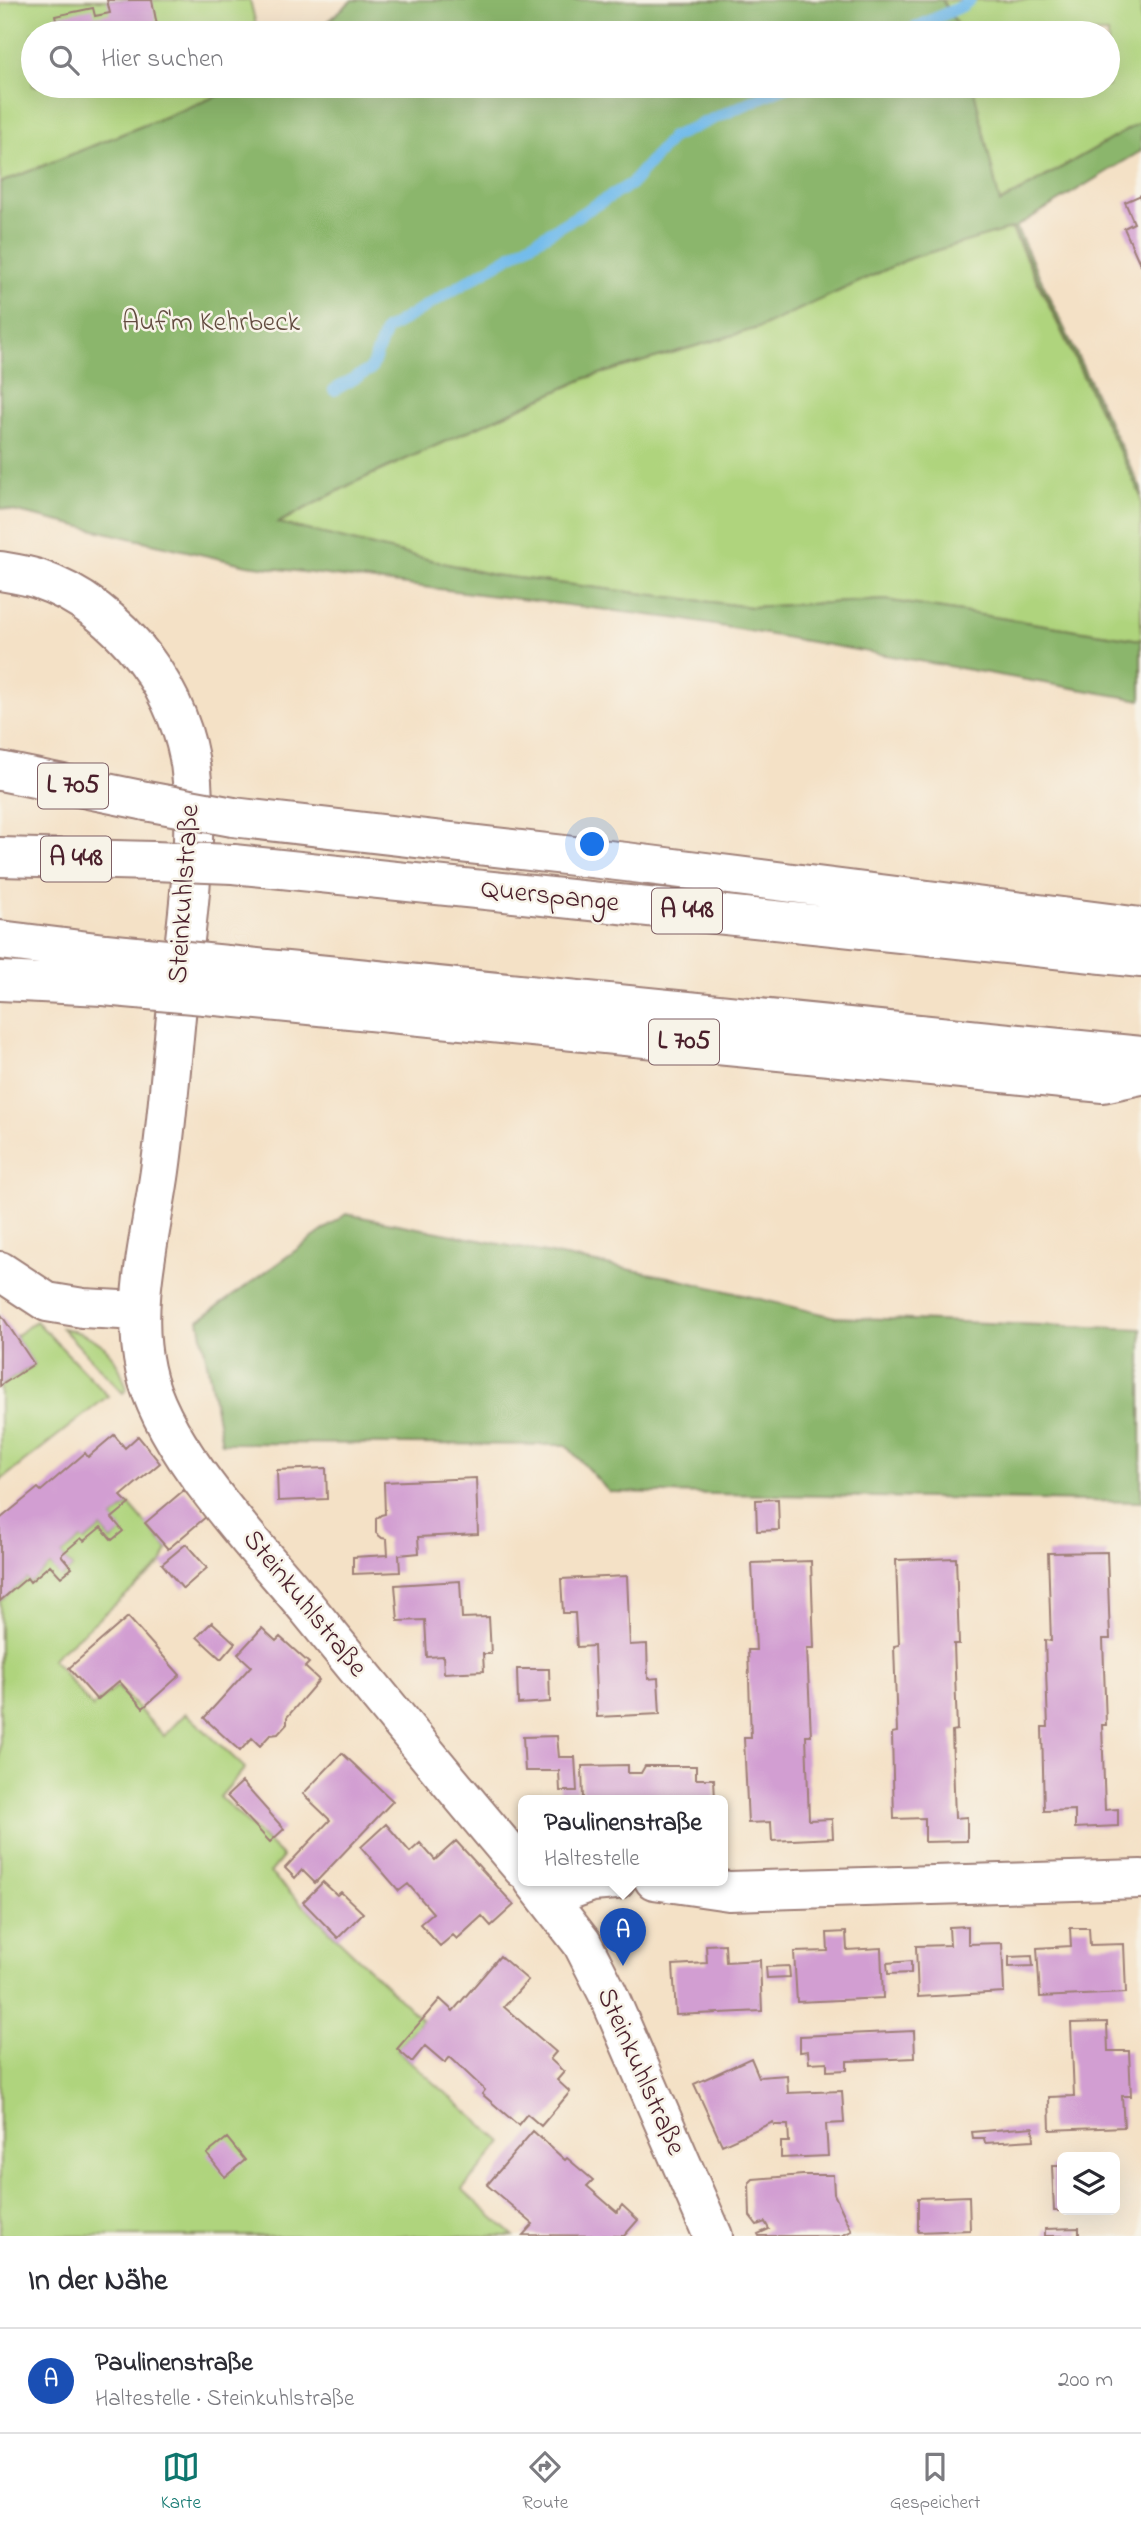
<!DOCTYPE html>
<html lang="de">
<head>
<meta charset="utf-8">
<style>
	:root { --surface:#fff; --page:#f7f7f7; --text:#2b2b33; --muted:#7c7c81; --line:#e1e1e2; --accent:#0f766e }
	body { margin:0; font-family:"Indie Flower",sans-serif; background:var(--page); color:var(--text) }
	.controls { position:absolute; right:21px; bottom:21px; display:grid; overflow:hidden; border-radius:10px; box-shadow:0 7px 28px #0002 }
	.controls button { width:63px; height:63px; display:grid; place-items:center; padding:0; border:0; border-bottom:2px solid var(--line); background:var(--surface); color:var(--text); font:35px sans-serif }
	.you { position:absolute; left:593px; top:845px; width:24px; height:24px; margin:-18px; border:5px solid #fff; border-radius:50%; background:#1a73e8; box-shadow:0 0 0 10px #1a73e833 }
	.badge { display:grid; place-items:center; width:46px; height:46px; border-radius:50%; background:var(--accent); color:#fff; font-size:23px; font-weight:700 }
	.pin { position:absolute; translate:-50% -58px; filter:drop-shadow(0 2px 4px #0008) }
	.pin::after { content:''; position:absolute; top:37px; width:24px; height:21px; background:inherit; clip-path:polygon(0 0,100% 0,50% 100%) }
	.popup { position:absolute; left:518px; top:1795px; width:210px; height:91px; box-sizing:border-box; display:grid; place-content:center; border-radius:10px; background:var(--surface); filter:drop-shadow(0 2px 5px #0005); font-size:23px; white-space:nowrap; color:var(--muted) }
	.popup b { font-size:26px; color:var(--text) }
	.popup::after { content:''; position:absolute; left:50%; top:100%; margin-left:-14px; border:14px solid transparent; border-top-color:var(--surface) }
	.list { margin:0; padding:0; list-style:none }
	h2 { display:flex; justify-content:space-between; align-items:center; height:91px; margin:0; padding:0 28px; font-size:30px }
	h2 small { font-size:23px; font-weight:400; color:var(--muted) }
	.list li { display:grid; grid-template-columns:46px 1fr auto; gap:21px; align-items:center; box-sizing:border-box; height:105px; padding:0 28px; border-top:2px solid var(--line) }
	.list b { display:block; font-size:26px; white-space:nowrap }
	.list p { margin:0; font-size:23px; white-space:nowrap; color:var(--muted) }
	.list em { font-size:23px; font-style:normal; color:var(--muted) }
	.icon { flex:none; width:38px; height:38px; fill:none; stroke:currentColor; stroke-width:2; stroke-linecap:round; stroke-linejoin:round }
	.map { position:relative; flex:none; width:1141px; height:2236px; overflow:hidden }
	.search { position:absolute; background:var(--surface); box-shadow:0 7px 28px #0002; left:21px; right:21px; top:21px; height:77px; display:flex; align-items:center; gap:18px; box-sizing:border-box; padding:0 24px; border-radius:38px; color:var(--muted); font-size:26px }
	.sheet { height:196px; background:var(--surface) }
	nav { display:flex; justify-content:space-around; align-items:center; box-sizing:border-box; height:98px; border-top:2px solid var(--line); background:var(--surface); font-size:19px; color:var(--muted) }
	nav a { display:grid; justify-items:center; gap:4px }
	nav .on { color:var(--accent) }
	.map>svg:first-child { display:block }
	.green { fill:#afd47d; stroke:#7c7a54; stroke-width:2 }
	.forest { fill:#8bb66c; stroke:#6a6a4c; stroke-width:2 }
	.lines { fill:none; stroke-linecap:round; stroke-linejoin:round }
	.stream { stroke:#73bceb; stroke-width:12 }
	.building { fill:#d29ed2 }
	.street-casing { stroke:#9f8078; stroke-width:42 }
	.highway-casing { stroke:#9f8078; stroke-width:42 }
	.street { stroke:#fff; stroke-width:38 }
	.highway { stroke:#fff; stroke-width:38 }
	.highway-bridge-casing { stroke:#9f8078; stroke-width:42; stroke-linecap:butt }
	.highway-bridge { stroke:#fff; stroke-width:38 }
	.labels { text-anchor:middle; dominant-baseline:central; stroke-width:5; stroke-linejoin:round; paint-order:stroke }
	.shield { fill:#f7f3e8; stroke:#7e5f64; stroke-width:2 }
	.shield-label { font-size:26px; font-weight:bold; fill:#4a1f2b }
	.park-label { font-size:28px; fill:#634c40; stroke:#f7f3e8 }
	.street-label { font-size:28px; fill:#4a1f2b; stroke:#f7f3e8 }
</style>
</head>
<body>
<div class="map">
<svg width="1141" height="2236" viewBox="0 0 1141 2236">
	<rect width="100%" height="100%" fill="#f7f3e8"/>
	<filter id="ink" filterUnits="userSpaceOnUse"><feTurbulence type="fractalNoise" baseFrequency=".0143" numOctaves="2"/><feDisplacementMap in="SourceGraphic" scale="14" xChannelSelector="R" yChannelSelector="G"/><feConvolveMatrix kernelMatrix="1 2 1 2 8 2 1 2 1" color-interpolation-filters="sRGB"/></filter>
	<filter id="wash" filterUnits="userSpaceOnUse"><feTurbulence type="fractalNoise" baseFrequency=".00686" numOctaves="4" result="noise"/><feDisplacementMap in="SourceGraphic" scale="28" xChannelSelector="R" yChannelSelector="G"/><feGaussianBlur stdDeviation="1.57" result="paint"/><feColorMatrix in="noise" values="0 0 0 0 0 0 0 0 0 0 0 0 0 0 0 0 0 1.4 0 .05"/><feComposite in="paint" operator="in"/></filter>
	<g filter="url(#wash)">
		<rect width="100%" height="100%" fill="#f4e1c6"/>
		<!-- green -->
		<path class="green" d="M15,0H250L258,33H33V86H242L0,183V4Z
			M942,0H1141V122L999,203L1141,496V640L885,600L751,607L493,575L278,523L353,483L586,378L761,327L911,258L893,86H1108V33H962Z
			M36,1321L108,1396L0,1481V1386L34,1365L15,1336Z
			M62,1328C101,1336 116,1352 127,1389L123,1393Z
			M129,1504L168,1549L162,1564L52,1659L92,1707L117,1686L164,1736L186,1713L245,1768L220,1797L283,1857L270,1873L422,2020L397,2050L502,2142L462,2190L514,2236H0V1601L27,1578L30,1582L50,1565L62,1577L72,1568L61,1555L81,1538L85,1541L101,1527L112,1540L122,1531L112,1518Z"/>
		<!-- forest -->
		<path class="forest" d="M352,0H942L962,33H315Z
			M242,86H973L1000,203L1141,122V151L1016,227L1141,489V496L1013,228L911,258L761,327L586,378L353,483L278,523L493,575L751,607L885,600L1141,640V700L680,619L247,565L0,508V183Z
			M346,1214L668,1277L835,1317L1141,1329V1502L609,1492L566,1445L222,1443L199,1320Z"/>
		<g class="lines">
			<!-- stream -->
			<path class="stream" d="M904,33L962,6L970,0
				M334,390L371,369L386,330L631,184L672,137L787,86"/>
		</g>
		<g id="blocks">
			<!-- building -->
			<path class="building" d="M107,0H152L158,30L148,33H59L55,16L93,8L95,16L110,13Z
				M1141,195V266L1124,228L1134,223L1125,202Z
				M0,1313L34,1364L0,1386Z
				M114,1435L125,1448L138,1436L160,1463L121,1496L129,1504L112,1518L123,1531L112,1540L101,1527L84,1541L81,1538L61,1555L72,1568L61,1577L50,1565L30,1582L27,1578L0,1601V1519L38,1488L41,1491L85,1453L88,1457Z
				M326,1468L327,1499L278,1501L277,1470Z
				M476,1478L478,1534L418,1537L419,1553L399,1555L400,1572L353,1574V1557L388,1555L387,1539L382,1538L376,1533V1519L381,1515L385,1514L384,1482Z
				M184,1490L207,1516L168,1549L145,1523Z
				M778,1499L779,1530L757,1531L756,1500Z
				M186,1544L207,1568L183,1589L162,1564Z
				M1107,1552L1110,1639H1103L1106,1725H1102L1105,1810L1118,1809V1826L1075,1828V1810L1044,1811L1042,1727H1048L1045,1640L1051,1641L1048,1553Z
				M956,1558L959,1644H954L957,1730L952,1731L955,1818L967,1817V1841L925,1842V1818L894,1819L892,1733L897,1732L894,1646L899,1645L896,1560Z
				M811,1561L814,1648H807L811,1736H806L809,1820L832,1819L833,1838L772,1841L771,1822L748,1823L744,1738H751L748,1650H756L752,1563Z
				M627,1576L630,1645L647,1644L648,1679L658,1678L660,1714L597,1717L594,1646L577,1647L575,1613H563L561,1579Z
				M460,1581L462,1618L489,1617L491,1654H483L484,1671L444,1673L443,1656L427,1657L425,1620L398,1621L395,1585Z
				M128,1617L180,1675L143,1708L119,1681L97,1700L69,1668Z
				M212,1622L235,1643L221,1659L197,1637Z
				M262,1628L276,1641L280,1637L309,1663L305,1667L319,1680L287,1717V1724L278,1734L270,1735L260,1746L252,1738L240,1751L204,1718L251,1666L238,1654Z
				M517,1669H549L550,1702L518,1704Z
				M557,1736L559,1757H575L577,1791H560L559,1771H525L523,1737Z
				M342,1753L393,1801L315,1883L302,1870L295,1878L285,1868L330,1820L303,1794Z
				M628,1765V1773H641L645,1766H696V1779H714L715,1800H583L582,1766Z
				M242,1782L284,1829L270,1842L227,1796Z
				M386,1824L410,1852L420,1843L435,1860L456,1841L514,1905L491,1926L482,1916L457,1939L453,1935L440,1946L420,1924L433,1913L408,1884L399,1891L361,1847Z
				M323,1882L337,1895L341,1892L363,1913L338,1938L303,1902Z
				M968,1926V1944L1002,1943L1004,1992L918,1997L916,1946L950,1945L949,1927Z
				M1070,1928H1089L1090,1945L1124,1944L1126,1993L1040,1997L1037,1948L1071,1946Z
				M846,1932L847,1950L881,1948L883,1998L797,2002L794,1952L828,1951L827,1933Z
				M725,1944L726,1962L760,1960L762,2011L676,2015L673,1965L707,1963L706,1945Z
				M500,1956L528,1980L504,2007L556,2052L550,2059L564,2072L557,2080L570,2092L541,2126L527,2114L518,2125L482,2094L485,2090L450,2057L445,2063L425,2046L412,2062L397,2049L440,1999L453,2011Z
				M1032,1956L1033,1966L1009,1967V1957Z
				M911,1961V1973L888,1974L887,1963Z
				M789,1966L790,1977L767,1978L766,1967Z
				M1107,2022L1108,2051H1129L1131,2096H1122L1124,2127L1050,2130L1049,2097L1074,2096L1071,2023Z
				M914,2031L915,2058L847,2061V2070L827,2071V2062L809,2063L808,2051L800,2052V2036Z
				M751,2058L759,2077L787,2075L788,2093L842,2091L844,2123L826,2124L828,2156L781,2158V2142H789L788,2125H774L773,2122L722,2145L694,2084Z
				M1033,2127L1034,2140L985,2143L984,2138H973L972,2132Z
				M533,2131L565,2160L567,2158L593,2180L587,2186L617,2212L622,2205L638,2220L624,2236L523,2235L533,2224L487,2185Z
				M227,2138L245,2160L225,2177L207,2154Z
				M1052,2166H1062V2211H1054Z
				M803,2175H833L834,2194L852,2231L841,2236H759L758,2234L769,2229L765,2222L757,2225L750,2216L749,2183L753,2179Z
				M969,2196L970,2230L918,2232V2198Z
				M1079,2228V2236H1045V2229Z"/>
		</g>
	</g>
	<g filter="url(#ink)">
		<use href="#blocks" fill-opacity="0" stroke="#9f8078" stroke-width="2"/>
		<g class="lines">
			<defs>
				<path id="street" d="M0,571C12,573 26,575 38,579C121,607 186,694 192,781C197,853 187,925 178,996C172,1054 168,1113 160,1171C151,1236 131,1304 145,1369C161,1448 256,1546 308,1609C379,1696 450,1783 523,1869
					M0,1271L47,1302L83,1308L139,1311
					M533,1880L582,1943L608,1994L713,2236
					M654,1880L729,1891L1141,1879
					M548,1898L592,1882L616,1880"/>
				<path id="highway" d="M0,771L146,801
					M233,817L626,862L1141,927
					M0,857L153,861
					M233,864L1141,958
					M0,940L105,953
					M227,965L1141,1056
					M0,981L103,986
					M227,997L1103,1083L1141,1075"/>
			</defs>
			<!-- street casing -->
			<use href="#street" class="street-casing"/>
			<!-- highway casing -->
			<use href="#highway" class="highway-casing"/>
			<!-- street -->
			<use href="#street" class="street"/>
			<!-- highway -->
			<use href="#highway" class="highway"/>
			<defs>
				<path id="highway-bridge" d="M146,801L233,817
					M153,861L233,864
					M105,953L227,965
					M103,986L227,997"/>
			</defs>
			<!-- highway-bridge casing -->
			<use href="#highway-bridge" class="highway-bridge-casing"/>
			<!-- highway-bridge -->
			<use href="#highway-bridge" class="highway-bridge"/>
		</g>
	</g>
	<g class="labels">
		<!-- shield labels -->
		<g class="shield">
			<rect x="38" y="763.5" width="70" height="45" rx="5"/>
			<rect x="41" y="836.5" width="70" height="45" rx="5"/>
			<rect x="652" y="888.5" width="70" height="45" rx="5"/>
			<rect x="649" y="1019.5" width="70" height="45" rx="5"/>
		</g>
		<g class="shield-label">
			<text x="73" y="786">L 705</text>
			<text x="76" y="859">A 448</text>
			<text x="687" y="911">A 448</text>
			<text x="684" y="1042">L 705</text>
		</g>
		<!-- park labels -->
		<g class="park-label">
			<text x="211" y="323">Auf'm Kehrbeck</text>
		</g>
		<!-- street labels -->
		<g class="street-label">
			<text transform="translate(185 894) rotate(-86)">Steinkuhlstraße</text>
			<text transform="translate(550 897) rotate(6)">Querspange</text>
			<text transform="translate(304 1604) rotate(51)">Steinkuhlstraße</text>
			<text transform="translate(640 2072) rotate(66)">Steinkuhlstraße</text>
		</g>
	</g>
</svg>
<div class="controls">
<button><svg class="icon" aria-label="layers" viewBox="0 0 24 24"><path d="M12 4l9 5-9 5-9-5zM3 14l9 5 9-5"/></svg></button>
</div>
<div class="you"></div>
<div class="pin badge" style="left:623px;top:1966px;background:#1a4fb4">A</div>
<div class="popup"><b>Paulinenstraße</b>Haltestelle</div>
<div class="search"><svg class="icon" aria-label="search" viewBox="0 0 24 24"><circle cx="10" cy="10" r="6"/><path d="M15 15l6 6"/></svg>Hier suchen</div>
</div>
<section class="sheet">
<h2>In der Nähe<small></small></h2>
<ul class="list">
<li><span class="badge" style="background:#1a4fb4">A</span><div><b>Paulinenstraße</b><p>Haltestelle · Steinkuhlstraße</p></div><em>200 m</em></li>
</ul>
</section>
<nav>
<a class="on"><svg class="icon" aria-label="map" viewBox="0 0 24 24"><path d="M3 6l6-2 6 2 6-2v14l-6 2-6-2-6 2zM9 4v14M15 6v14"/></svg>Karte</a>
<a><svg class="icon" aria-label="directions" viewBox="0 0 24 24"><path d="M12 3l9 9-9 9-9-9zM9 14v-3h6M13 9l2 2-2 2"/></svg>Route</a>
<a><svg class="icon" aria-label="saved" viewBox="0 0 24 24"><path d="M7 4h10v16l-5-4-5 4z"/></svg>Gespeichert</a>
</nav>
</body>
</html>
